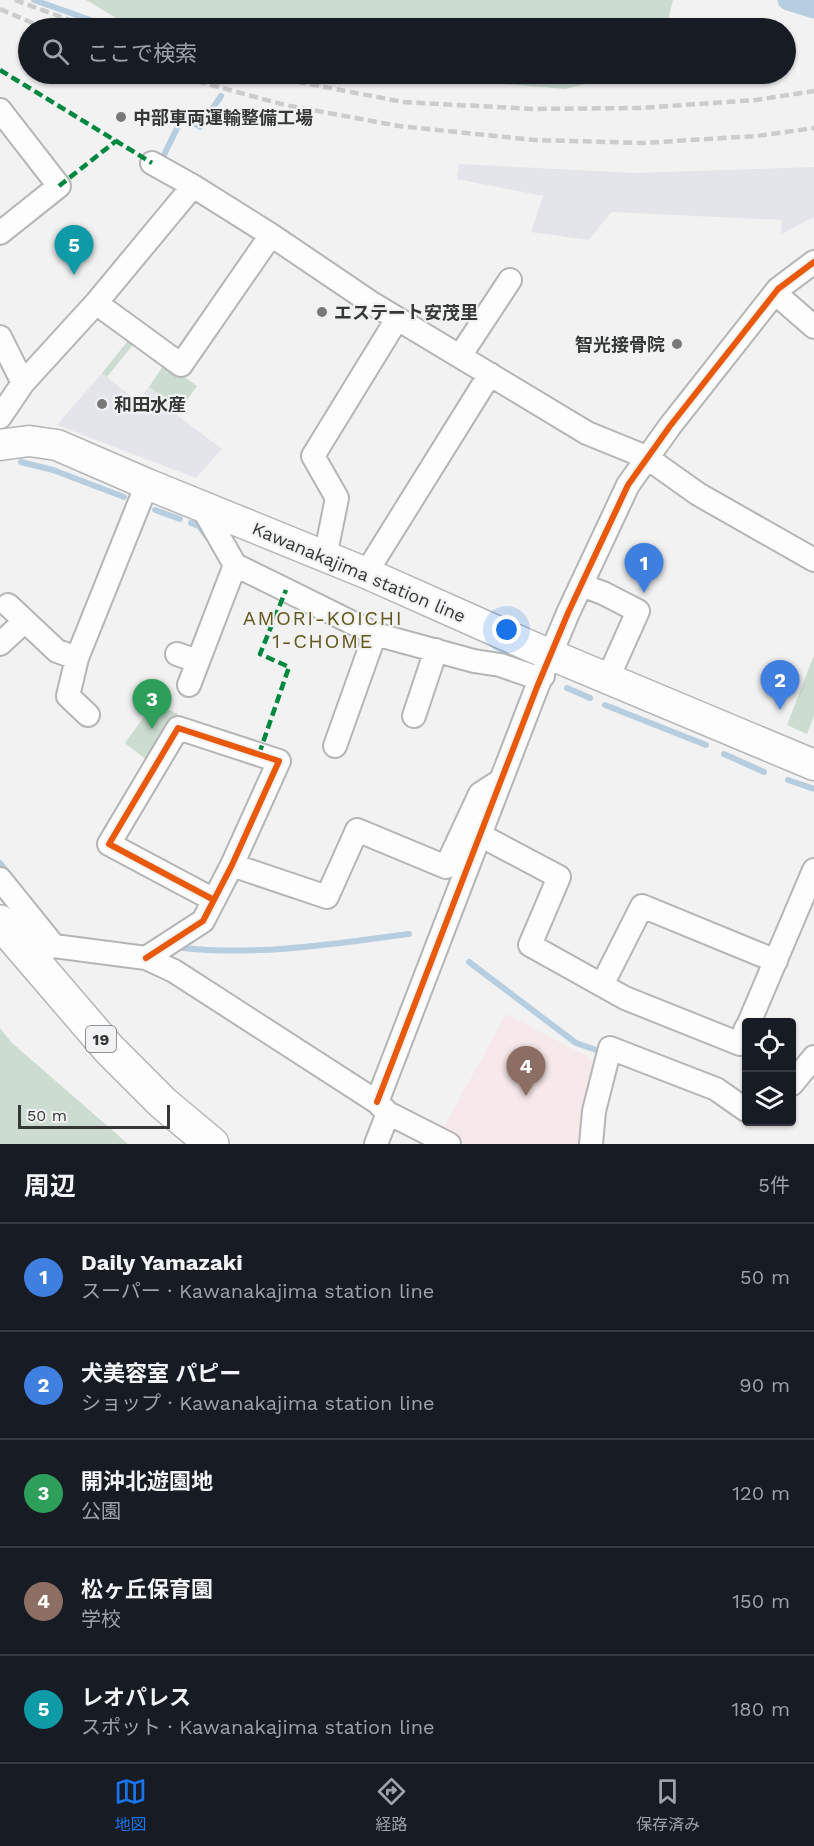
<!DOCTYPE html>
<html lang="ja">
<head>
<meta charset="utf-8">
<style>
	:root { --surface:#171b24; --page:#242831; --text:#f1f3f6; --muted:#9ea1a6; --line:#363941; --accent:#1a73e8 }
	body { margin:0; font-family:"Work Sans","Noto Sans JP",sans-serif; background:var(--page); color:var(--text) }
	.controls { position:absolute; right:18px; bottom:18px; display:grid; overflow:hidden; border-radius:6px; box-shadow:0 2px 4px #0004 }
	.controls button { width:54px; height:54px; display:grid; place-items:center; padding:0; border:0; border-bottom:2px solid var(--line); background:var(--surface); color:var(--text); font:30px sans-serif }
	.scale { position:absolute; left:18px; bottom:15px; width:152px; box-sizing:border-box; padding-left:6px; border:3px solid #363737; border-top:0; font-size:16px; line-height:21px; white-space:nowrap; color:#363737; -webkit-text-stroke:4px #f1f2f3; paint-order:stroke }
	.you { position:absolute; left:507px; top:630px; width:21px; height:21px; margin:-15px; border:4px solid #fff; border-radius:50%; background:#1a73e8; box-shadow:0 0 0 9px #1a73e833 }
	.badge { display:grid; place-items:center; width:39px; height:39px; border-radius:50%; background:var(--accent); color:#fff; font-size:20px; font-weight:700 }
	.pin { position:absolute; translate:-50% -50px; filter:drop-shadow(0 2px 3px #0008) }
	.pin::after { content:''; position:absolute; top:32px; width:21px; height:18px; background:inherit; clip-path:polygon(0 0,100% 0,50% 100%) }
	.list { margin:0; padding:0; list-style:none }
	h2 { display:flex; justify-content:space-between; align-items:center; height:78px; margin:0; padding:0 24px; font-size:26px }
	h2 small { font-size:20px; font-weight:400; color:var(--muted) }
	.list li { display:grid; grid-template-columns:39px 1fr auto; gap:18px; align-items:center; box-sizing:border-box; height:108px; padding:0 24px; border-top:2px solid var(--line) }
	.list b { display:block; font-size:22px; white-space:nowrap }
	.list p { margin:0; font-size:20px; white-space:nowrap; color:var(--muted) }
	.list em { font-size:20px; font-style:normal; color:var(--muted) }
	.icon { flex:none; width:33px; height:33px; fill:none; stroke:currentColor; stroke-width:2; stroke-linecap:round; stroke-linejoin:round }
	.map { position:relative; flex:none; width:814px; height:1144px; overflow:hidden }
	.search { position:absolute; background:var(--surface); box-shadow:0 2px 4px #0004; left:18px; right:18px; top:18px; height:66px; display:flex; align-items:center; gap:15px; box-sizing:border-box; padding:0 21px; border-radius:33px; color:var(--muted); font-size:22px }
	.sheet { height:618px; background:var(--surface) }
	nav { display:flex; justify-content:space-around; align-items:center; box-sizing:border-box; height:84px; border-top:2px solid var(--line); background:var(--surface); font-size:16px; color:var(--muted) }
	nav a { display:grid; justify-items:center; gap:3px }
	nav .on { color:var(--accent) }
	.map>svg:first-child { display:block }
	.built { fill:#e4e5ea }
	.education { fill:#f7e8e9 }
	.green { fill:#ccdcd0 }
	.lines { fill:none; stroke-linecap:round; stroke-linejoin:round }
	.stream { stroke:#b7cee0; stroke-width:6 }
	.canal { stroke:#b7cee0; stroke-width:21 }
	.minor-casing { stroke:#b5b5b5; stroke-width:26 }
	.major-casing { stroke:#b5b5b5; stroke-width:33 }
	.highway-casing { stroke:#b5b5b5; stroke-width:36 }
	.minor { stroke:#fdfdfd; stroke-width:22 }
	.major { stroke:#fdfdfd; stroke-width:30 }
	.highway { stroke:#fdfdfd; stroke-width:33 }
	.rail { stroke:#cbcccc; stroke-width:4.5; stroke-dasharray:9 4.5; stroke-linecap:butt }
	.quiet { stroke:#00873e; stroke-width:4.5; stroke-dasharray:9 4.5; stroke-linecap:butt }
	.cycleway-casing { stroke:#f1f2f3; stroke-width:10 }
	.cycleway { stroke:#e8590c; stroke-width:6 }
	.poi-dot { fill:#787878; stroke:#f1f2f3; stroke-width:2 }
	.labels { text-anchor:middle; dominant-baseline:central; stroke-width:4.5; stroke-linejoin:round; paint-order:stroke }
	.shield { fill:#f1f2f3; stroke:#6e6f6f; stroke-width:1.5 }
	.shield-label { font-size:16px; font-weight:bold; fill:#363737 }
	.poi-label { font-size:18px; font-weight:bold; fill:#363737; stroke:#f1f2f3; text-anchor:start }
	.street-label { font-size:18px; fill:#363737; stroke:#f1f2f3 }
	.neighbourhood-label { font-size:20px; letter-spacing:1.5px; fill:#64581c; stroke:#f1f2f3 }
</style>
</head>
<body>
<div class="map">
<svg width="814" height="1144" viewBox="0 0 814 1144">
	<rect width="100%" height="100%" fill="#f2f2f2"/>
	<!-- built -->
	<path class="built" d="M459,164L634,173L814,167V217L781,234L782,220L611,212L589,240L531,232L543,196L457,179Z
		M102,373L137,401L149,387L180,410L177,415L222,449L196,478L57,425Z"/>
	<!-- education -->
	<path class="education" d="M506,1014L596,1061L584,1144H465L442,1131Z"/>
	<!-- green -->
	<path class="green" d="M86,0H673L666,28H133Z
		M385,74H628L565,89Z
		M131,337L136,341L107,377L102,373Z
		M165,363L197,386L180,410L149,387Z
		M814,655V716L807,734L787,725Z
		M154,703L178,714L148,761L125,743Z
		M0,1028L11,1042L128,1144H0Z"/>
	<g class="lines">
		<!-- stream -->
		<path class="stream" d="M34,0L113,28
			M162,159L183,116L200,127L221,96
			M21,462L53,470L124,497
			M155,510L180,519
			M191,523L199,526L207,537
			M567,688L590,698
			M605,705L706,745
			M724,754L764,772
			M788,780L814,789
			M0,863L8,873
			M183,948C259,956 333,944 409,934
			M469,962L576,1043L599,1051"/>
		<!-- canal -->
		<path class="canal" d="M788,0L814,8"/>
		<defs>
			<path id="minor" d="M0,110L59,186L0,233
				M152,163L193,186L271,235L373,304L587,433L646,457L698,494L814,560
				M775,293L814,327
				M96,303L181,365L271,235
				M0,337L23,383
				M460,356L510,280
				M0,417L23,383L96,303L193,186
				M202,507L235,565L286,590L375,634L474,661L500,665L532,676H543
				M325,557L337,498L313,456L397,319
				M366,573L490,374
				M581,585L603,593L638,611L608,678
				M8,605L57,651L77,658L147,484
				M0,644L25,621
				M177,654L197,661
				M77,658L68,696L88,715
				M189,685L235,565
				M414,716L436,650
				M335,746L375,634
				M480,835L559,877L530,945L625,998L740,1044L746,1028
				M232,865L327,897L357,830L446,867L480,794L497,783
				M0,879L54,946
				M28,955L54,946L146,958L174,971L377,1102L388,1113L449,1144
				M146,958L203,921L232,865L279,761L178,728L109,844L214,900
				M602,985L642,906L776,961
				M749,1023L814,870
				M792,1084L814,1057
				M377,1102L537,687L568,613L628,485L670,426L778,289L814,262
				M376,1144L388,1113
				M591,1144L594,1111L610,1048L716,1089L746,1110"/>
			<path id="major" d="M0,445L29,441L57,445L147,484L366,573L530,646L814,765"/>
			<path id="highway" d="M0,922L109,1049L163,1103L212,1144"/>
		</defs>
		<!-- minor casing -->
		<use href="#minor" class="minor-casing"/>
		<!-- major casing -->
		<use href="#major" class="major-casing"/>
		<!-- highway casing -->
		<use href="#highway" class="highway-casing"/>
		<!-- minor -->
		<use href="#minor" class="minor"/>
		<!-- major -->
		<use href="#major" class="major"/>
		<!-- highway -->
		<use href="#highway" class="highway"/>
		<!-- rail -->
		<path class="rail" d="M15,0L91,28
			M0,9L44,28
			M171,74L285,105L399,126L534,140L642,143L757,136L814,128
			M257,74L403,102L533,109L641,108L756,100L814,91"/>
		<!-- quiet -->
		<path class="quiet" d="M0,70L152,163
			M59,186L116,141
			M259,754L289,667L260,654L286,590"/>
		<defs>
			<path id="cycleway" d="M146,958L203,921L232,865L279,761L178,728L109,844L214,900
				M377,1102L537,687L568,613L628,485L670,426L778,289L814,262"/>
		</defs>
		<!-- cycleway casing -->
		<use href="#cycleway" class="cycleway-casing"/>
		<!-- cycleway -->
		<use href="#cycleway" class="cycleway"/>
	</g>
	<!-- markers -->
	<g class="poi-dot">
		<circle cx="121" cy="117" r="6"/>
		<circle cx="322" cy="312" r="6"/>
		<circle cx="677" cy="344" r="6"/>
		<circle cx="102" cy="404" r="6"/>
	</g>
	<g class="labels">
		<!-- shield labels -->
		<rect class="shield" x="86" y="1026" width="30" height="26" rx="4.5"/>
		<g class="shield-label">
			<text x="101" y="1039">19</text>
		</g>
		<!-- poi labels -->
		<g class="poi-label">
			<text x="133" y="117">中部車両運輸整備工場</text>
			<text x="334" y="312">エステート安茂里</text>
			<text x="665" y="344" text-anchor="end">智光接骨院</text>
			<text x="114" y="404">和田水産</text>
		</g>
		<!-- street labels -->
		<g class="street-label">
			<text transform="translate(359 572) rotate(23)">Kawanakajima station line</text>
		</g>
		<!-- neighbourhood labels -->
		<g class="neighbourhood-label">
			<text x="323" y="618">AMORI-KOICHI<tspan x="323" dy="23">1-CHOME</tspan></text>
		</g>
	</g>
</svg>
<div class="controls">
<button><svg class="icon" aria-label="locate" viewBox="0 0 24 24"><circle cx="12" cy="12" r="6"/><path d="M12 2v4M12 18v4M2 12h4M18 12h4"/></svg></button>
<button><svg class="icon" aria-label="layers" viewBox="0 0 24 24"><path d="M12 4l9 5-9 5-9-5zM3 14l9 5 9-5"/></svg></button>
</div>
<div class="scale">50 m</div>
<div class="you"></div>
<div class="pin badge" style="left:644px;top:593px;background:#3f7fe0">1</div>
<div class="pin badge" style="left:780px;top:710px;background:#3f7fe0">2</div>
<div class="pin badge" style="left:152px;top:729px;background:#2e9e5b">3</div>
<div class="pin badge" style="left:526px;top:1096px;background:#8d6e63">4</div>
<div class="pin badge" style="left:74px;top:275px;background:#0f9aa8">5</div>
<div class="search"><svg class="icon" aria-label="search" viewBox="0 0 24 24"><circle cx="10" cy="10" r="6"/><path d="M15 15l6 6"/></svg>ここで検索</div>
</div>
<section class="sheet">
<h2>周辺<small>5件</small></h2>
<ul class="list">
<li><span class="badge" style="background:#3f7fe0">1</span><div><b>Daily Yamazaki</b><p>スーパー · Kawanakajima station line</p></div><em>50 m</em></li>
<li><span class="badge" style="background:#3f7fe0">2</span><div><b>犬美容室 パピー</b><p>ショップ · Kawanakajima station line</p></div><em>90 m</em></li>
<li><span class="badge" style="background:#2e9e5b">3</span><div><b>開沖北遊園地</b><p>公園</p></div><em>120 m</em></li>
<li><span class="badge" style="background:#8d6e63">4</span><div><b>松ヶ丘保育園</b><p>学校</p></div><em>150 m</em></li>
<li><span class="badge" style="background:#0f9aa8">5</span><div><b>レオパレス</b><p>スポット · Kawanakajima station line</p></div><em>180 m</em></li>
</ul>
</section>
<nav>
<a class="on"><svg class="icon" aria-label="map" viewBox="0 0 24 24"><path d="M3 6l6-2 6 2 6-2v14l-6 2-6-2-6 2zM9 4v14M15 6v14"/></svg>地図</a>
<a><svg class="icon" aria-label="directions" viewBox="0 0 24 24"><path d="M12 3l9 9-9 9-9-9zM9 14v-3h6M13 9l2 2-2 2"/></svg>経路</a>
<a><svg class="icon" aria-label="saved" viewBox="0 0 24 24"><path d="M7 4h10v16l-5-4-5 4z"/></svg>保存済み</a>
</nav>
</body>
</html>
